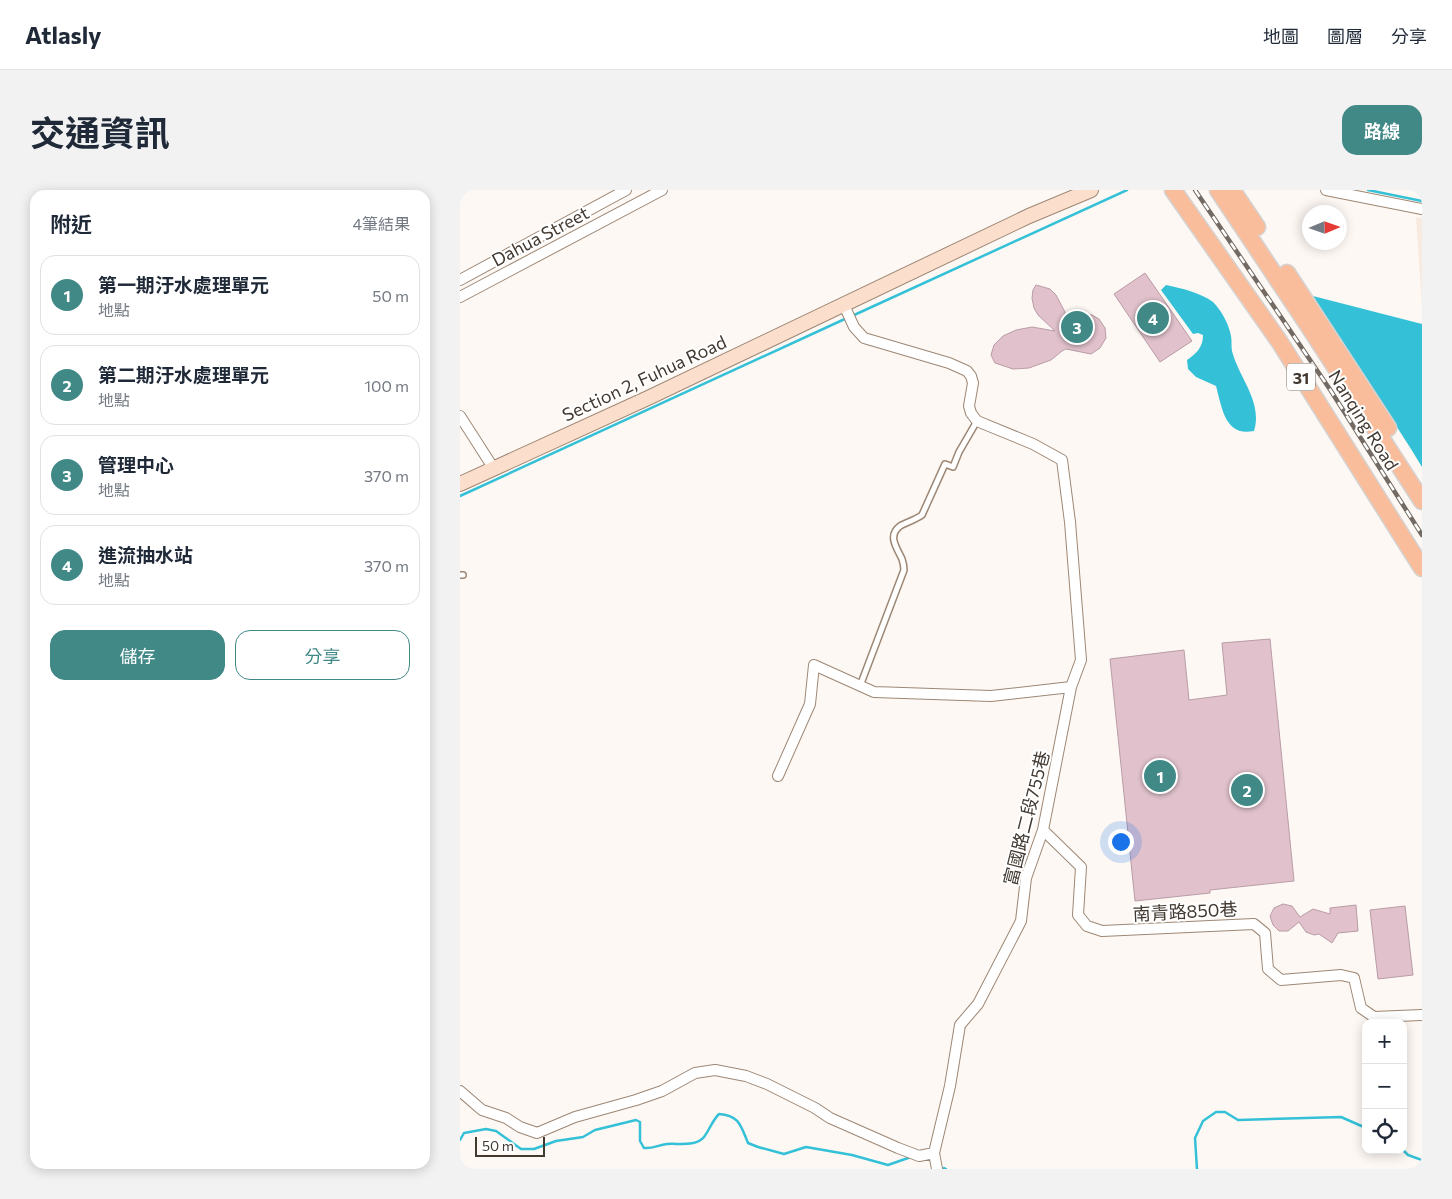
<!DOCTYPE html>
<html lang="zh-TW">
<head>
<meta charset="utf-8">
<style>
	:root { --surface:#fff; --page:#f2f2f3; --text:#1f2937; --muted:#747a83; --line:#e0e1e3; --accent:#418987 }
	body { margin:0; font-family:Commissioner,"Noto Sans TC",sans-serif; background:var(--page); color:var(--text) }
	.controls { position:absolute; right:15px; bottom:15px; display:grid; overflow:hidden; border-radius:10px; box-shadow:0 2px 12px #0003 }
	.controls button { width:45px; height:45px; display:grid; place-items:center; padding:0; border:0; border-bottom:1px solid var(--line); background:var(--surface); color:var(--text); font:25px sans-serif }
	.compass { position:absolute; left:842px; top:15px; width:45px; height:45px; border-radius:50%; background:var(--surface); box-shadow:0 2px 12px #0003; rotate:88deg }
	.scale { position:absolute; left:15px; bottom:12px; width:70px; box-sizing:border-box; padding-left:5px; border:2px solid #423931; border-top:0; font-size:14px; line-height:18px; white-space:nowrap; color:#423931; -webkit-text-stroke:4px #fff; paint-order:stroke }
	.you { position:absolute; left:660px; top:651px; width:18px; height:18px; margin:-12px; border:4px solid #fff; border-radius:50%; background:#1a73e8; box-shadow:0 0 0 8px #1a73e833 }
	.badge { display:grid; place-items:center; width:32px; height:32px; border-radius:50%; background:var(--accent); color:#fff; font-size:16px; font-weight:700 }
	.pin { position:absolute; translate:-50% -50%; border:2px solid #fff; box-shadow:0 1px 5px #0006 }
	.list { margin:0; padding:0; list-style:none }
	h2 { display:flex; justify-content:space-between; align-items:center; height:65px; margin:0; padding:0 20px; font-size:21px }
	h2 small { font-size:16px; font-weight:400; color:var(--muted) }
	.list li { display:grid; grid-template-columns:32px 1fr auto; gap:15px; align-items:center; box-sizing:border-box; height:80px; margin:0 10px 10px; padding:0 10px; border:1px solid var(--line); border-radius:15px }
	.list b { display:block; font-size:19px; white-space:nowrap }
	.list p { margin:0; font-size:16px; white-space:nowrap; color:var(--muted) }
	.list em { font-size:16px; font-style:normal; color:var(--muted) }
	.actions { display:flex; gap:10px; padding:15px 20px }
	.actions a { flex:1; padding:11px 0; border:1px solid var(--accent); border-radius:15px; text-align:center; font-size:18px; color:var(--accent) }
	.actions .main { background:var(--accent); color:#fff }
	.icon { flex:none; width:28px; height:28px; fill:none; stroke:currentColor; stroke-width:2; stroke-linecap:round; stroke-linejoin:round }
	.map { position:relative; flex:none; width:962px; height:979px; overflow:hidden; border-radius:15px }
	header { display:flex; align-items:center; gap:30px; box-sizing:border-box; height:70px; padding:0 25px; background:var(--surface); border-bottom:1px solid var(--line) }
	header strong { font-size:24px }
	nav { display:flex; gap:28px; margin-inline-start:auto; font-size:18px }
	.intro { display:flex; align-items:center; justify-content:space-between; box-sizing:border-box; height:120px; padding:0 30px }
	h1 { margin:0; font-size:35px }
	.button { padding:12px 22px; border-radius:15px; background:var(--accent); color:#fff; font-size:18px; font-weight:700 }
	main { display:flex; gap:30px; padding:0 30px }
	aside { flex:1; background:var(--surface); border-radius:15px; box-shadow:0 2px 12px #0003 }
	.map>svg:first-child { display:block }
	.built { fill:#f7ebe1 }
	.water { fill:#34c1d7 }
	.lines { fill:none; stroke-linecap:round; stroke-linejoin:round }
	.stream { stroke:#34c1d7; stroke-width:2.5 }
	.building { fill:#e0c1cc; stroke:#b99ca6 }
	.lane-casing { stroke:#9d8775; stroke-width:8 }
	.street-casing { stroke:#9d8775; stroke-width:12 }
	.secondary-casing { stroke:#9d8775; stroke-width:16 }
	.primary-casing { stroke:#d5d3d2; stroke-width:19 }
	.lane { stroke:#fff; stroke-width:5 }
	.street { stroke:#fff; stroke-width:10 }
	.secondary { stroke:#fcdecd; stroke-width:14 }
	.primary { stroke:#f9bd9b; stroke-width:16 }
	.rail-casing { stroke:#726a63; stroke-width:4.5 }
	.rail { stroke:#fff; stroke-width:2.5; stroke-dasharray:8; stroke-linecap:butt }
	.labels { text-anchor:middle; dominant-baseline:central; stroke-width:4; stroke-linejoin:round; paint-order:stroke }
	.shield { fill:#fff; stroke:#7b746f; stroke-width:1 }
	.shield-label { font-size:16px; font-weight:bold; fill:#423931 }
	.street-label { font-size:18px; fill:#423931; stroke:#fff }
</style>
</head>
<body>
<header>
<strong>Atlasly</strong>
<nav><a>地圖</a><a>圖層</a><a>分享</a></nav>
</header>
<div class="intro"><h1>交通資訊</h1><a class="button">路線</a></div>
<main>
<aside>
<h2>附近<small>4筆結果</small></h2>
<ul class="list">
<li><span class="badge">1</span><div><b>第一期汙水處理單元</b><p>地點</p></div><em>50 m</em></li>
<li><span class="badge">2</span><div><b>第二期汙水處理單元</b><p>地點</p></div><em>100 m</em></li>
<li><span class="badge">3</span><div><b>管理中心</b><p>地點</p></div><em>370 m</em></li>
<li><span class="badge">4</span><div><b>進流抽水站</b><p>地點</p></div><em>370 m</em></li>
</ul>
<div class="actions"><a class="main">儲存</a><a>分享</a></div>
</aside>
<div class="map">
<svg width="962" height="979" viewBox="0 0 962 979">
	<rect width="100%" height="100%" fill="#fdf8f4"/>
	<!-- built -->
	<path class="built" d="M956,27L962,28V118Z"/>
	<!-- water -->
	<path class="water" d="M706,95C721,98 741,103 753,112C761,120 769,134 771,146C772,151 771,156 772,161C779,188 803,212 794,241C765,247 762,218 756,196L736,187L728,179L727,170C737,163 743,157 743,145L738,143L733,144L701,100Z
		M853,106L962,134V277L951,259Z"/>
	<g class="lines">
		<!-- stream -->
		<path class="stream" d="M908,0L962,11
			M392,126L667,0
			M0,306L387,128
			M0,950L4,943L26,939L36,941L61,959H74L96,951L123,947L135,940L176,930L180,932V951L184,958C193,959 198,955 207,954C218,953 236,957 244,947C250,939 252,931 259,924C279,925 281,936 288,953L298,957L324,964L346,957L392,965L428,975L451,967
			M943,960L948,965L962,970
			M484,978L486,979
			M737,979L735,948L743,931L756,922H765L778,930L881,927L906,938"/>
	</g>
	<!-- building -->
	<path class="building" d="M685,83L732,151L700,172L654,104Z
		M576,95L590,99L596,105L605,122V132L623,124L632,125L639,129L645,138L646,148L640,158L631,164L606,159L602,161L591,170L569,178L553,179L535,173L531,165L534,155L543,146L556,140L572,137L595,141L578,125L574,118L572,108L573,100Z
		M810,449L834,691L750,700V703L675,711L650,469L724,460L729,510L767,505L762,453Z
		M823,714L832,716L840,727L853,719L870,724V718L896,715L898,741L878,743L872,753L859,744L854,745L846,742L839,732L828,741H819L813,735L810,726L814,718Z
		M945,716L953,785L918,789L910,720Z"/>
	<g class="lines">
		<defs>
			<path id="lane" d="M0,385H3
				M400,496L444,380C444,377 443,372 442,369C437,358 427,346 440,336C447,332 455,330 462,325L485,274L493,277L499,262L517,231"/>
			<path id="street" d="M866,0L962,19
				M0,90L166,0
				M0,107L202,0
				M384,115L394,137L404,148L489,173L507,181L511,186L513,193L509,216L511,223L517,231L573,254L602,270L610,332L621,470L611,497L583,640L566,688L561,731L518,814L500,835L490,896L474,963L477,979
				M0,226L34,279
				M318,586L350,514L354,475L414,502L531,506L611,497
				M583,640L621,677L618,725L627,736L642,741L794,734L805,743L808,779L821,790L881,785L894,788L901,818L914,827L962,825
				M0,901L22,920L46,928L60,937L77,943L115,927L176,910L202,901L235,883L255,880L286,886L307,894L355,918L370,928L438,958L459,966L474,963"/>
			<path id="secondary" d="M0,294L188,208L569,26L631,0"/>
			<path id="primary" d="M713,0L819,151L962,378
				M758,0L848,135L962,311
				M772,0L797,37
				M827,83L928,238"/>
		</defs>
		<!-- lane casing -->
		<use href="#lane" class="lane-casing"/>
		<!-- street casing -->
		<use href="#street" class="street-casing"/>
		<!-- secondary casing -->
		<use href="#secondary" class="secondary-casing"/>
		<!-- primary casing -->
		<use href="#primary" class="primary-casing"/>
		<!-- lane -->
		<use href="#lane" class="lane"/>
		<!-- street -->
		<use href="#street" class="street"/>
		<!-- secondary -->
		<use href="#secondary" class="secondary"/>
		<!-- primary -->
		<use href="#primary" class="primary"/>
		<defs>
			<path id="rail" d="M735,0L871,201L962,345"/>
		</defs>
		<!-- rail casing -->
		<use href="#rail" class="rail-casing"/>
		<!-- rail -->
		<use href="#rail" class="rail"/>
	</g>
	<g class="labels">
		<!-- shield labels -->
		<rect class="shield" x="827" y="173.5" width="28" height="27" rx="4"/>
		<g class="shield-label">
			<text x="841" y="187">31</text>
		</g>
		<!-- street labels -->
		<g class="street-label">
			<text transform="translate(80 46) rotate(-28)">Dahua Street</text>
			<text transform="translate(184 188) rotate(-25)">Section 2, Fuhua Road</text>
			<text transform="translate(904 230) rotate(58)">Nanqing Road</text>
			<text transform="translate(566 628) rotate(-76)">富國路二段755巷</text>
			<text transform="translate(725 721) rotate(-3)">南青路850巷</text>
		</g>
	</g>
</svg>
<div class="controls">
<button>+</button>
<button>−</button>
<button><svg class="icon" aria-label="locate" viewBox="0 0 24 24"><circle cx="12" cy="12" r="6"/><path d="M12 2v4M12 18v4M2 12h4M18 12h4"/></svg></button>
</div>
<svg class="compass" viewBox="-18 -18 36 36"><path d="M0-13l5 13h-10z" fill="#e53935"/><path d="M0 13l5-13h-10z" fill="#747a83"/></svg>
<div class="scale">50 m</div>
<div class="you"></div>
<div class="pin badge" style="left:700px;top:586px">1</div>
<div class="pin badge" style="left:787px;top:600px">2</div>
<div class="pin badge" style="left:617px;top:137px">3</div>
<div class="pin badge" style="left:693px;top:128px">4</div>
</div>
</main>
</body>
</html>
